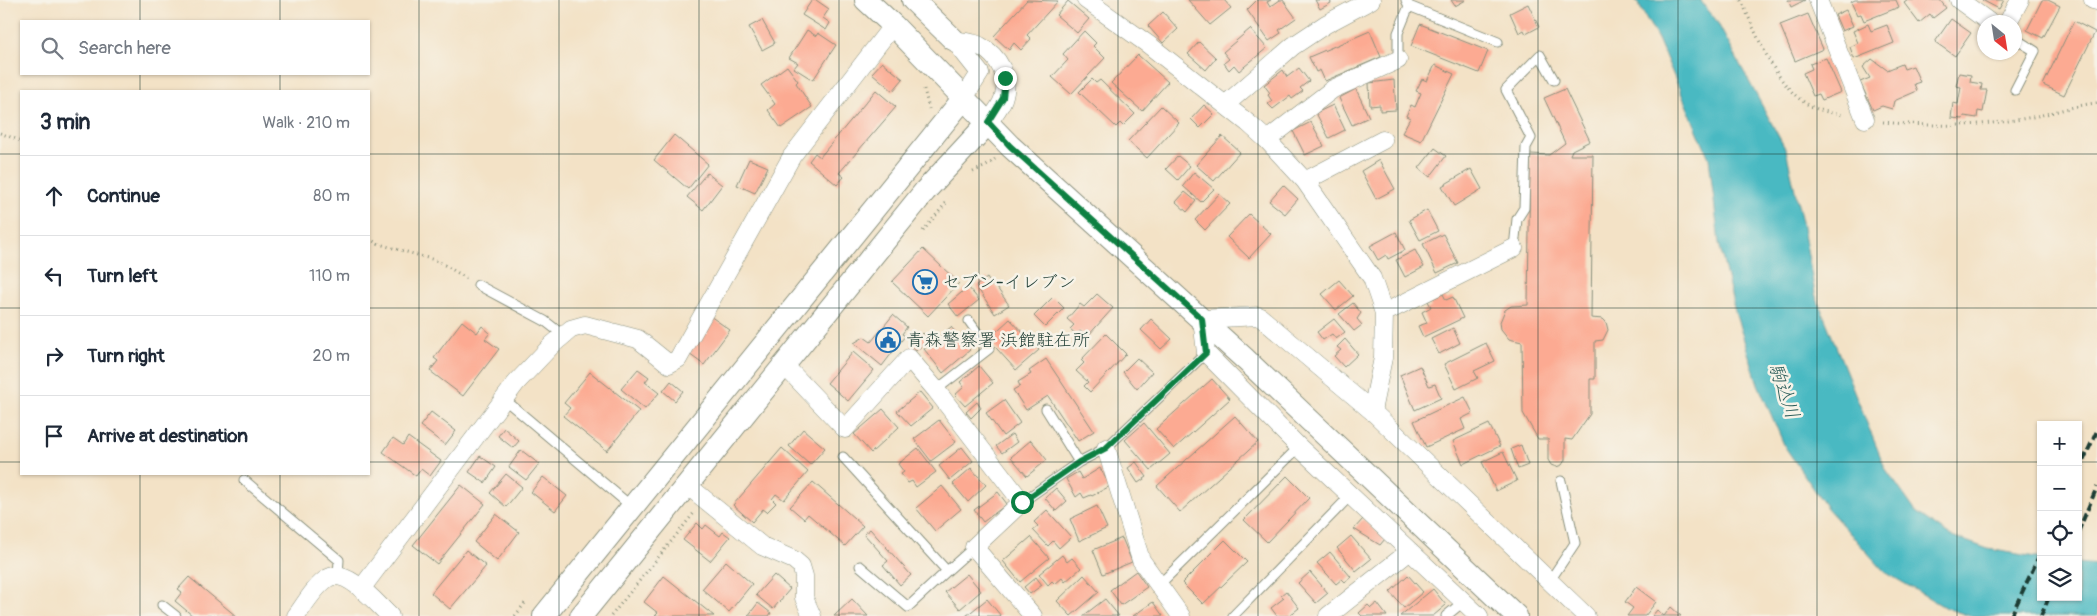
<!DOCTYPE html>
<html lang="en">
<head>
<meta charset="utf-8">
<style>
	:root { --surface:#fff; --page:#f6f6f7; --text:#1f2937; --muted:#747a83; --line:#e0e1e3 }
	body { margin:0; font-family:Pangolin,"Klee One",sans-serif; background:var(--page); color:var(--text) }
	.controls { position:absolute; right:15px; bottom:15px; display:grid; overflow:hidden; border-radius:0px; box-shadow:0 1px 4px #0004 }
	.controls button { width:45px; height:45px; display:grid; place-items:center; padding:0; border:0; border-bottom:1px solid var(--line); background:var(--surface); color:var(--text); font:25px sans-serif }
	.compass { position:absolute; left:1977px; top:15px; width:45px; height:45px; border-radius:50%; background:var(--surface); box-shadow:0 1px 4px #0004; rotate:150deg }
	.stop { position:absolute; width:15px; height:15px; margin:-11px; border:4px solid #0b8043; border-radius:50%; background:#fff }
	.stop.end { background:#0b8043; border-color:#fff; box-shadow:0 1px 5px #0008 }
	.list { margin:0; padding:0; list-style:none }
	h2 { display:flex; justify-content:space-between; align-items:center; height:65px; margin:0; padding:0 20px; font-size:21px }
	h2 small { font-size:16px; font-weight:400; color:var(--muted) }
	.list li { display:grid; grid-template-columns:32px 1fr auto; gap:15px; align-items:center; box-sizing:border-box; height:80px; padding:0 20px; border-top:1px solid var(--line) }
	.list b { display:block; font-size:19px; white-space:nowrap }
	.list em { font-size:16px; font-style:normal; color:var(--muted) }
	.icon { flex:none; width:28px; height:28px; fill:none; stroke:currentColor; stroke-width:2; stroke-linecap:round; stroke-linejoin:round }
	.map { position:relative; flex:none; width:2097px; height:616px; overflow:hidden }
	.search { position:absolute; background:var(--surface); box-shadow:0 1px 4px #0004; left:20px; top:20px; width:350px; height:55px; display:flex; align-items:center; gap:12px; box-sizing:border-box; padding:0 18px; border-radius:0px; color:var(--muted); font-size:19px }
	.panel { position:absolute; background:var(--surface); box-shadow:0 1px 4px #0004; left:20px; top:90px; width:350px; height:385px; border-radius:0px }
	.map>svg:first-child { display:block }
	.water { fill:#4ab9c2; stroke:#347b7b }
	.building { fill:#fcaa92 }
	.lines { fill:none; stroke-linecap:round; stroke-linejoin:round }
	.service-casing { stroke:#89907d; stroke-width:11 }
	.minor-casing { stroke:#89907d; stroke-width:19 }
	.tertiary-casing { stroke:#89907d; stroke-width:24 }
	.path { stroke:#89907d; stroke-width:3; stroke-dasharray:1 4; stroke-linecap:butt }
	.service { stroke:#fff; stroke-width:9 }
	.minor { stroke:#fff; stroke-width:18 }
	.tertiary { stroke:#fff; stroke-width:22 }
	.rail { stroke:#1f3d34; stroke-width:4; stroke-dasharray:8 4; stroke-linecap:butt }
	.route { stroke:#0b8043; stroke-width:6 }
	.grid { fill:none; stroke:#1f3d34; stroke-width:1; stroke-opacity:0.55 }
	.labels { text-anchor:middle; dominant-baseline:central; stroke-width:5; stroke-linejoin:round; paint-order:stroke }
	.poi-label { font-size:18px; fill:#1f3d34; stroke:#f7f3e8; text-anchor:start }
	.water-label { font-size:19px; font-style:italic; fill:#2a5c58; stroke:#f7f3e8 }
</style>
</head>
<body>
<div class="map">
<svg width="2097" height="616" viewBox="0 0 2097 616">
	<rect width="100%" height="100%" fill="#f7f3e8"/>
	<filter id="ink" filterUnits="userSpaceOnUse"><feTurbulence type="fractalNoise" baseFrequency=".02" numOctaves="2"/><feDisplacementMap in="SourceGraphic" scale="10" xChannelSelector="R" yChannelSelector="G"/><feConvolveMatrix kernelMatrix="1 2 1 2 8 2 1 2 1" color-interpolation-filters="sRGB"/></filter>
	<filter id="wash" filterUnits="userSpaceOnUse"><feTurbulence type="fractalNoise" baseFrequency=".0096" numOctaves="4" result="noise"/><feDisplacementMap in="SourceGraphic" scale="20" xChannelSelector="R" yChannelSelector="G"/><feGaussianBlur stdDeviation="1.12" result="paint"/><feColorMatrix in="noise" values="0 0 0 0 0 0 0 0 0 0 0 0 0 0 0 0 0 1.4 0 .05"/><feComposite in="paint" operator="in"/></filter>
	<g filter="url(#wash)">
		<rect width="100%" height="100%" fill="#f3e2c6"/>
		<!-- water -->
		<path class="water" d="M1636,0H1700L1716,20L1786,150L1802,222L1815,294L1885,468L1916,512L1949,535L1988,549L2041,558V597H2078V563L2097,565V616H1970L1946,608L1885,572L1827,508L1785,447L1758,384L1735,312L1719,243L1709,158L1658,39Z"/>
		<g id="blocks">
			<!-- building -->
			<path class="building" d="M812,0H816L829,9L823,18L830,23L826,30L802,15Z
				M1027,0L1058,1L1027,35L1031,39L1021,50L1014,43L1009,50L994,36Z
				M1188,0H1224L1231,8L1210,25Z
				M1257,0H1271L1267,2L1270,7L1280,0H1283L1296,18L1279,30L1281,33L1269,41L1247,10Z
				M1315,0H1330L1331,3L1320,9Z
				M1451,0H1466L1455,6Z
				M1788,0H1805L1791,7Z
				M1855,0H1896L1899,7L1864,21L1861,14L1857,15L1851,2Z
				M1908,0H1940L1946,8L1933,18L1930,14L1919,23L1904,3Z
				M1982,0H2004L1999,9Z
				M2042,0H2048L2060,6L2043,38L2027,30Z
				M1068,1L1089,19L1077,33L1056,15Z
				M1528,4L1539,27L1526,34L1524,30L1519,33L1510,13Z
				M1846,10L1853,26L1842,31L1835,15Z
				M1163,12L1178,29L1163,43L1148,26Z
				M1808,14L1823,49L1795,61L1780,25Z
				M1951,19L1971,33L1955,56L1935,42Z
				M762,20L775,43L762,50L749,27Z
				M2074,21L2095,32L2064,95L2043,85Z
				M1420,24L1488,51L1479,73L1411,46Z
				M1868,24L1871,31L1887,25L1894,43L1854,59L1850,47L1858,43L1853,31Z
				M1250,29L1267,48L1239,71L1234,65L1229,70L1224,63L1229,59L1223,52Z
				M807,30L816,36L818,33L836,45L813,80L794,68L798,63L789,58Z
				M1084,31L1096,43L1093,46L1105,58L1071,94L1052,77L1068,60L1063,54Z
				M1370,31L1381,57L1325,81L1320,70L1316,72L1309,57Z
				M1199,42L1216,58L1206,70L1188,54Z
				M1138,55L1168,82L1142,111L1111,83Z
				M1826,58L1841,92L1822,100L1819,94L1813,96L1803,73L1812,69L1810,64Z
				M1872,59L1887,70L1902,64L1904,69L1913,66L1920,82L1914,84L1917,91L1894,101L1892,109L1882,106L1873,110L1860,82L1870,78L1863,67Z
				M882,62L903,79L893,91L872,73Z
				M1435,65L1454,74L1421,141L1402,133L1410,118L1406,116L1411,105L1415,107L1421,93L1416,91L1422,79L1427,81Z
				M787,66L798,81L796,83L812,107L781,128L768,110L775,104L761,85Z
				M1299,68L1309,81L1300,88L1303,91L1292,99L1290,96L1273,109L1268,104L1272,101L1268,95L1270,93L1264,85L1283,70L1287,77Z
				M1959,73L1971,75L1970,82L1982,84L1981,90H1987L1983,112L1978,111L1977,118L1964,116L1963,119L1951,118L1953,103L1958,104L1961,87L1956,86Z
				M1092,79L1096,83L1100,80L1135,114L1123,126L1120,123L1116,127L1079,92Z
				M1394,80L1396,110L1380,111V105L1370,106L1369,83Z
				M1356,89L1369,117L1352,125L1339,98Z
				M1565,89L1590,141L1572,150L1570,155H1593L1591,318L1603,319L1606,322L1608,330L1603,340L1595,341V379H1590V414L1572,440L1565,439V460L1562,465L1556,467L1551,465L1548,460V439H1538L1523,413L1522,342L1509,339L1501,329L1500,322L1505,310L1511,306L1528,305L1530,154L1549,155L1565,143L1544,98Z
				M876,90L896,107L839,173L844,177L837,185L809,161L815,153L820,157Z
				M1204,105L1214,114L1200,128L1191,119Z
				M1333,105L1345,130L1329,138L1316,113Z
				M1161,106L1179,123L1147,158L1128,141Z
				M1311,122L1324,146L1305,155L1293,131Z
				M674,135L708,164L688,189L654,160Z
				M1222,136L1240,152L1214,181L1196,165Z
				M1435,148L1446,156L1430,177L1419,168Z
				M1178,156L1190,166L1178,180L1166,169Z
				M749,159L768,167L755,193L737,185Z
				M1379,160L1395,189L1376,199L1361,171Z
				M1471,169L1482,189L1454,206L1442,186Z
				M1194,172L1214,189L1201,202L1183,186Z
				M707,173L722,185L703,210L687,197Z
				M1283,185L1298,199L1285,214L1269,201Z
				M1185,192L1196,201L1187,212L1176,202Z
				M1219,194L1230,204L1205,230L1195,220Z
				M1427,210L1438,231L1420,240L1409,220Z
				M1249,214L1271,234L1249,258L1227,237Z
				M1396,232L1405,250L1388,259L1386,255L1378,260L1370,246Z
				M1443,234L1458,263L1437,273L1423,244Z
				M923,249L959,283L928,316L892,282Z
				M1415,250L1424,267L1405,277L1396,260Z
				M987,278L993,287L995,285L1009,305L995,314L976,286Z
				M1339,280L1353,296L1336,310L1322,294Z
				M968,287L979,300L958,317L948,304Z
				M1097,294L1113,308L1087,337L1080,331L1077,335L1070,329L1074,325L1067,319L1080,304L1084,307Z
				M1443,294L1446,300L1453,297L1463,318L1423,337L1418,326L1427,323L1422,312L1431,307L1428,301Z
				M1053,297L1064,308L1045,327L1034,316Z
				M1353,303L1361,313L1357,319L1362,325L1354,331L1339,314Z
				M893,315L907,327L902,334L905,336L882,366L854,343L864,337L871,342Z
				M710,316L730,330L704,365L689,354Z
				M1010,319L1039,350L1016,370L988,339Z
				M1151,319L1172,339L1161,349L1141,330Z
				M1334,319L1345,332L1336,339L1332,334L1323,340L1317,332Z
				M462,321L477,333L482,326L490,333L485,339L499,349L463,396L430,371L438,361L434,358Z
				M951,327L970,350L943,373L924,349Z
				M1453,328L1460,343L1439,354L1431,339Z
				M923,333L929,339L916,351L911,345Z
				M1106,334L1126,354L1090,392L1084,386L1088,382L1076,371L1084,363L1081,360Z
				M1345,339L1358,354L1344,367L1334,356L1341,350L1337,347Z
				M1486,343L1495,361L1474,371L1478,378L1456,389L1444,364Z
				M853,352L874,370L848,401L827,383Z
				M1137,358L1152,372L1137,389L1123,372Z
				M1046,359L1094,431L1078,441L1048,396L1026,410L1013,390L1020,386L1018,382L1031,374L1029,371Z
				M979,366L993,383L965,406L955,395L964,387L960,382Z
				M1420,366L1429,386L1435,384L1441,398L1415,410L1400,375Z
				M638,369L649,377L645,382L659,393L645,409L621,389Z
				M590,372L639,411L607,451L563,416L570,408L564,403Z
				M1212,379L1230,399L1174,449L1156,429Z
				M671,381L683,391L675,401L663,391Z
				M920,392L933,408L911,426L897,411Z
				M1465,397L1473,413L1461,419L1465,429L1426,447L1414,421Z
				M1004,400L1020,423L1003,436L986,413Z
				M977,402L981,408L971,418L966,412Z
				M883,409L899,427L871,453L854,434Z
				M431,412L456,431L445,445L420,426Z
				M1235,416L1258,442L1180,512L1157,486Z
				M939,420L956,442L931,461L914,439Z
				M1144,423L1170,454L1151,470L1125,440Z
				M1489,424L1500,446L1463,464L1453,441Z
				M504,428L519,441L513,448L498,436Z
				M803,429L825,448L810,465L789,446Z
				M1012,434L1017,442L1002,453L996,446Z
				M408,437L441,461L430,476L421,469L416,476L383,452L393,438L403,445Z
				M1031,440L1047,460L1027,476L1011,457Z
				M1521,445L1528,465L1518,469L1511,449Z
				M962,447L973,461L950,480L939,466Z
				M782,448L808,472L784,500L776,494L772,499L776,503L767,512L763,509L752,522L733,505Z
				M918,448L936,472L916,487L912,481L908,483L901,474L904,472L898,464Z
				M521,450L539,464L526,480L509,467Z
				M1503,452L1517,481L1496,491L1482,462Z
				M480,456L496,467L485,483L469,472Z
				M1136,462L1147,477L1138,483L1128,468Z
				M971,468L986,485L968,502L953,484Z
				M1100,468L1110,486L1092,496L1091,495L1084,498L1081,493L1076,497L1066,479L1078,472L1082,479Z
				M506,474L522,487L506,507L490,493Z
				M1287,476L1309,498L1267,542L1244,520Z
				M543,477L567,496L555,511L531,492Z
				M813,482L863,526L845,546L808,514L804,519L790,507Z
				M461,485L485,504L437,564L413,545Z
				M942,486L961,509L935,531L916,508Z
				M1056,488L1067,501L1056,511L1045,498Z
				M998,492L1007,504L983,522L974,510Z
				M1097,506L1107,528L1079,541L1070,519Z
				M1047,510L1071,537L1059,548L1053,541L1048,546L1033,530L1038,526L1034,522Z
				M496,514L519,532L497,561L474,542Z
				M1363,519L1385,539L1380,545L1354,529Z
				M697,523L703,529L706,525L720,536L723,532L730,537L710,561L683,540Z
				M870,529L911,575L900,585L883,565L888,561L864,534Z
				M1351,536L1371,559L1356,571L1337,548Z
				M1031,537L1049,558L1020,582L1003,561Z
				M1122,538L1132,562L1103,574L1093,550Z
				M1225,540L1247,562L1203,604L1182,583Z
				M466,550L486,566L450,609L431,593Z
				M1330,552L1351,577L1345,582L1342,579L1336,584L1317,563Z
				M1062,555L1067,562L1072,558L1081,568L1065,582L1062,578L1055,584L1052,581L1048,585L1039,574Z
				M726,561L752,584L729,612L702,589Z
				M1136,571L1147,587L1121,605L1110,590Z
				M1310,572L1328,593L1316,603L1298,583Z
				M967,574L981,591L960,609L945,592Z
				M774,575L790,589L773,609L756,595Z
				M1084,575L1099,592L1071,616L1057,601Z
				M1408,575L1423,592L1404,608L1390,592Z
				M664,576L714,616H655L658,613L644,602Z
				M189,577L236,616H193L175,601L182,592L178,589Z
				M1036,577L1042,585L1030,594L1024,587Z
				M1636,587L1656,602L1645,616H1627L1633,608L1625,602Z
				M1433,589L1446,605L1433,616H1400Z
				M1286,591L1299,608L1289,616H1277L1271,608L1284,598L1281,595Z
				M852,599L868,616H834Z
				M987,599L1001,616H966Z
				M1105,599L1119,616H1083Z
				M1153,602L1163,616H1133Z
				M758,603L771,613L769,616H748Z
				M1377,603L1387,616H1362L1359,613L1368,605L1371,608Z
				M1671,607L1681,616H1652L1657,610L1664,616Z"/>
		</g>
	</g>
	<g filter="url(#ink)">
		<use href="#blocks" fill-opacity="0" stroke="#89907d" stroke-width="1"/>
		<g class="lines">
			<defs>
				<path id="service" d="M1409,6L1498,42
					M2014,38L2035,51L2015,90
					M1398,60V33L1409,6L1406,0
					M1514,248L1517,219L1524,208L1526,147L1531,138L1506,90L1540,55L1554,80
					M478,285L545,321L563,335
					M936,390L989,349L969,321
					M504,399L632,507
					M1046,409L1079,462
					M843,457L947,571L974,547
					M244,480L339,560L338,575
					M1022,502L1079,462L1106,448L1206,353
					M860,566L908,607L947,571
					M1549,582L1575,543L1561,481
					M1159,585L1299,447
					M162,605L176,616
					M1233,616L1351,495
					M1446,616L1463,602"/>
				<path id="minor" d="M1086,0L1149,45L1248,123L1267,140L1305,181L1372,278L1384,313L1383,358L1372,411
					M1818,0L1865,119
					M1959,0L1989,22
					M2093,0L2097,1
					M2008,22L2020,0
					M953,39C962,43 972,41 980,46C999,56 1011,78 1003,99C1000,108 993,115 988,123
					M953,39L980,73L964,98
					M1225,105L1293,46L1326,24L1371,0
					M1267,140L1333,89L1398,60
					M1305,181L1383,140
					M1384,313L1514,248
					M784,365L845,429L909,358L936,390L1022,502L974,547L1033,616
					M1106,448L1141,560L1181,616
					M687,485L762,546L794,560L801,566L804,576V598L812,616
					M361,589L516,383L552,345L571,329L585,325L638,339L669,364L678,359L792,156L893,25
					M296,616C305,604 315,586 328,578C347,567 377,604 390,616
					M1328,616L1410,551
					M1479,616L1299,447L1206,353L1202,319L1259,316L1372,411L1586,616"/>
				<path id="tertiary" d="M866,0L893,25L1010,146L1245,359L1516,616
					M913,0L953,39
					M544,616L964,98
					M581,616L925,191L988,123"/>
			</defs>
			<!-- service casing -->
			<use href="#service" class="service-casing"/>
			<!-- minor casing -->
			<use href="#minor" class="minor-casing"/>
			<!-- tertiary casing -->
			<use href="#tertiary" class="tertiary-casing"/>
			<!-- path -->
			<path class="path" d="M1741,0C1756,33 1775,85 1807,104C1818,111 1832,113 1845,115
				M924,89L929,109
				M1883,122C1934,127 1986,127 2037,116C2057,112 2076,105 2097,103
				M0,133L21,141
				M973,172L988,165L995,159
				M923,231L946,203
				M369,239L379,244L438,261L466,278
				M515,616L525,603
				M611,616L694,513"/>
			<!-- service -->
			<use href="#service" class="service"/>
			<!-- minor -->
			<use href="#minor" class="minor"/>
			<!-- tertiary -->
			<use href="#tertiary" class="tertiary"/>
			<!-- rail -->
			<path class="rail" d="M2078,472L2097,431
				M2078,532L2097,487
				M2011,616L2041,552
				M2041,616L2049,597"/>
		</g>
	</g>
	<g class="lines" filter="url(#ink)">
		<!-- route -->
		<path class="route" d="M1005,78L1003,98L988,122L1010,146L1202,319L1206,353L1106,448L1079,462L1022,502"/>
	</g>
	<!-- grid -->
	<path class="grid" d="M140,0V21M280,0V21M419,0V616M559,0V616M699,0V616M839,0V616M979,0V616M1118,0V616M1258,0V616M1398,0V616M1538,0V616M1678,0V616M1817,0V616M1957,0V616M140,74V91M280,74V91M0,154H21M369,154H2097M0,308H21M369,308H2097M0,462H21M369,462H2041M2078,462H2097M140,474V616M280,474V616"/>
	<!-- icons -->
	<defs>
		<symbol id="supermarket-ring" viewBox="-11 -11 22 22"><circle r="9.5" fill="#f7f3e8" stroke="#1f6fb2" stroke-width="1.5"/><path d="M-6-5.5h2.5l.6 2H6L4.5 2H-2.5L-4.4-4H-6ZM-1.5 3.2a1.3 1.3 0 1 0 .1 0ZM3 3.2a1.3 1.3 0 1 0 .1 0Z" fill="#1f6fb2"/></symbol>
		<symbol id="civic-ring" viewBox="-11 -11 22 22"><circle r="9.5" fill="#f7f3e8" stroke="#1f6fb2" stroke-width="1.5"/><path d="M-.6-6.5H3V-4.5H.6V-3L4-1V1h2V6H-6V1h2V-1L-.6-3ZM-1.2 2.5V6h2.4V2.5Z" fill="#1f6fb2"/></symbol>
	</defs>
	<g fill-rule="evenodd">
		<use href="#supermarket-ring" x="911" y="268" width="28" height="28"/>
		<use href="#civic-ring" x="874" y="326" width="28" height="28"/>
	</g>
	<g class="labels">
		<!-- poi labels -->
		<g class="poi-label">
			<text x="942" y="282">セブン-イレブン</text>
			<text x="906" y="340">青森警察署 浜館駐在所</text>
		</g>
		<!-- water labels -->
		<g class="water-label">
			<text transform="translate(1784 391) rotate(71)">駒込川</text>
		</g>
	</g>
</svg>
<div class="controls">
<button>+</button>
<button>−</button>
<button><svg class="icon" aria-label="locate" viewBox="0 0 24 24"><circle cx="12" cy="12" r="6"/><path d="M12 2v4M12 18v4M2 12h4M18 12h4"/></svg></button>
<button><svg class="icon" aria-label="layers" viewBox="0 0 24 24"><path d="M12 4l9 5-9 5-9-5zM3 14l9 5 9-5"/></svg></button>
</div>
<svg class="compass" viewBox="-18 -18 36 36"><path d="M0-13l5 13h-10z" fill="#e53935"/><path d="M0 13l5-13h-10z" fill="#747a83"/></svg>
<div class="stop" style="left:1022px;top:502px"></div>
<div class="stop end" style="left:1005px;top:78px"></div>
<div class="search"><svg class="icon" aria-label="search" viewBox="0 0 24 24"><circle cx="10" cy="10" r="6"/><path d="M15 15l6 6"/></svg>Search here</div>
<section class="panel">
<h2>3 min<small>Walk · 210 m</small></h2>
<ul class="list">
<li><svg class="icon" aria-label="ahead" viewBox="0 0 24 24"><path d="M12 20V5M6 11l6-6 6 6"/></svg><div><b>Continue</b></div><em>80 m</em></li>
<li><svg class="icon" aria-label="left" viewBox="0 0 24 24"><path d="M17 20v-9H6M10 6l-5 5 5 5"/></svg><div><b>Turn left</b></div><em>110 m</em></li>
<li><svg class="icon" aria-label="right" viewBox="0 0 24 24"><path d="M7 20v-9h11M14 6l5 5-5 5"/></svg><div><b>Turn right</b></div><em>20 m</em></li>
<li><svg class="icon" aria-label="arrive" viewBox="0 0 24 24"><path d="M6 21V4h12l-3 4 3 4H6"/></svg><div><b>Arrive at destination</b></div></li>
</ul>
</section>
</div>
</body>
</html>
